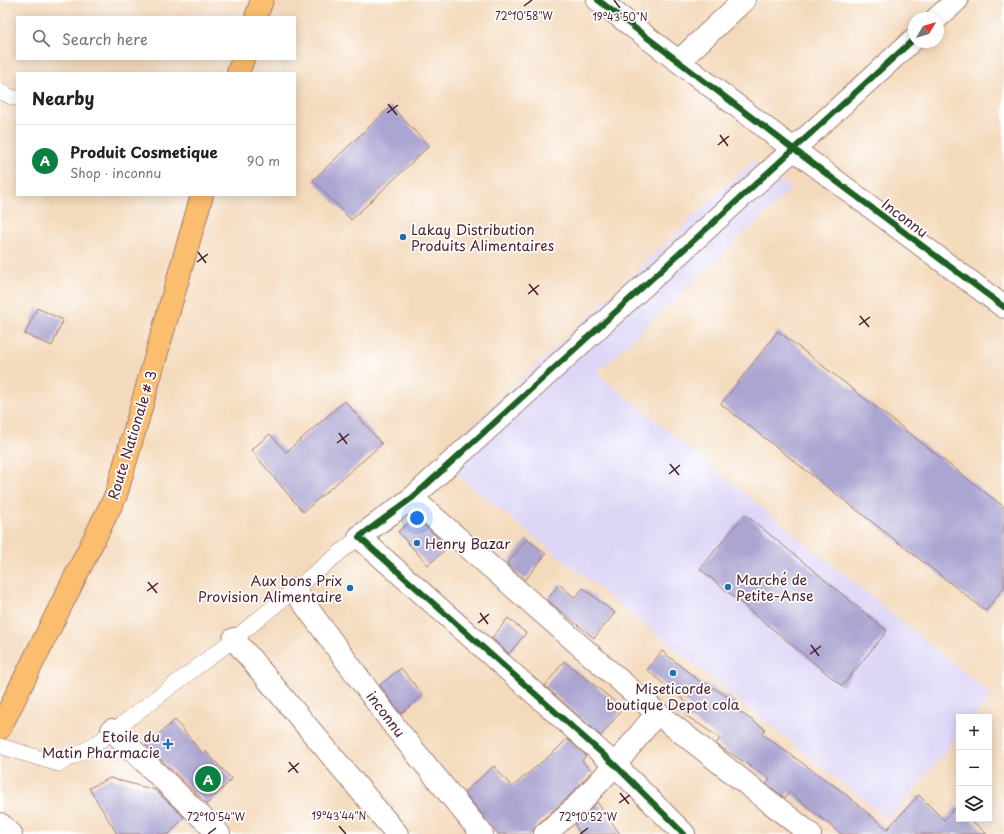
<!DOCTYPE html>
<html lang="en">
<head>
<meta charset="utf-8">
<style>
	:root { --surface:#fff; --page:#f6f6f6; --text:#222; --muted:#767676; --line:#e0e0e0; --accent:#0b8043 }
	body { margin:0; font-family:"Playpen Sans",sans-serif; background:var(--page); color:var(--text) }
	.controls { position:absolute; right:12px; bottom:12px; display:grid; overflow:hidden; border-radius:0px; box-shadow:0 2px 10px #0003 }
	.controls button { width:36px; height:36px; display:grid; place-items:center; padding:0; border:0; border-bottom:1px solid var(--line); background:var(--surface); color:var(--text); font:20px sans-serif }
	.compass { position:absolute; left:908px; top:12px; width:36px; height:36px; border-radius:50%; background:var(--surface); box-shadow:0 2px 10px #0003; rotate:52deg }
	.you { position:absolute; left:417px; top:518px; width:14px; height:14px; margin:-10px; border:3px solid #fff; border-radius:50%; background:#1a73e8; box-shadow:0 0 0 6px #1a73e833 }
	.badge { display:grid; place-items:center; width:26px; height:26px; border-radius:50%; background:var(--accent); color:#fff; font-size:13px; font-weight:700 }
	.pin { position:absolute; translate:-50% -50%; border:2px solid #fff; box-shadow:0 1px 4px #0006 }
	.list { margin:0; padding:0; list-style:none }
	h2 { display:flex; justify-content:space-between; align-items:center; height:52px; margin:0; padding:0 16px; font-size:17px }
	h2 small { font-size:13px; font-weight:400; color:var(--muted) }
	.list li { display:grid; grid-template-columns:26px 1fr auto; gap:12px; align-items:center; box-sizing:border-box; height:72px; padding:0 16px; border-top:1px solid var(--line) }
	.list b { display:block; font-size:15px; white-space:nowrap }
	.list p { margin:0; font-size:13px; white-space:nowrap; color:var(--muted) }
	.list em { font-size:13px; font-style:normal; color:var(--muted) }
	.icon { flex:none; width:22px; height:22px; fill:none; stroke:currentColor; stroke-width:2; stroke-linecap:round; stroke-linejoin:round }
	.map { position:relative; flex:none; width:1004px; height:834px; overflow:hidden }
	.search { position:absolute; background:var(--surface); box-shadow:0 2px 10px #0003; left:16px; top:16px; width:280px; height:44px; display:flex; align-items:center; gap:10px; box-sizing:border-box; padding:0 14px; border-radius:0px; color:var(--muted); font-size:15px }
	.panel { position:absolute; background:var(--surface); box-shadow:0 2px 10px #0003; left:16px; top:72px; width:280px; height:124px; border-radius:0px }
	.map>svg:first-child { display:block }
	.built { fill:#ddd5f6 }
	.building { fill:#aba5d1 }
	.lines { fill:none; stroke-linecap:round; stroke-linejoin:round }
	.lane-casing { stroke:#9f7c74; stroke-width:16 }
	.street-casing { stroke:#9f7c74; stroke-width:24 }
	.primary-casing { stroke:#9f7c74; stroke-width:24 }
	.lane { stroke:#fff; stroke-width:15 }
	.street { stroke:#fff; stroke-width:22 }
	.primary { stroke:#fbbd6e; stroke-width:22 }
	.cycleway-casing { stroke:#fff; stroke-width:8 }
	.cycleway { stroke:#1b5e20; stroke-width:6 }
	.ticks { fill:none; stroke:#4a1f2b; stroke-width:1.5 }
	.poi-dot { fill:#1f6fb2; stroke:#fff; stroke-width:1.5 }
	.labels { text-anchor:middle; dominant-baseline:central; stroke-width:3.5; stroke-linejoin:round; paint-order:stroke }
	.street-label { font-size:14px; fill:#4a1f2b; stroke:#fff }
	.poi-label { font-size:14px; fill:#4a1f2b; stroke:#fff; text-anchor:start }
	.ticks-label { font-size:10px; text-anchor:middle; fill:#4a1f2b; stroke:#fff; stroke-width:3.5; stroke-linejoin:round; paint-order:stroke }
</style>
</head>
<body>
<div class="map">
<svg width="1004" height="834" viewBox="0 0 1004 834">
	<rect width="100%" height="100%" fill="#fff"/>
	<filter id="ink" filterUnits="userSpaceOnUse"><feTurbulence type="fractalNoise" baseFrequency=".025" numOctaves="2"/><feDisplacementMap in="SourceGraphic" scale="8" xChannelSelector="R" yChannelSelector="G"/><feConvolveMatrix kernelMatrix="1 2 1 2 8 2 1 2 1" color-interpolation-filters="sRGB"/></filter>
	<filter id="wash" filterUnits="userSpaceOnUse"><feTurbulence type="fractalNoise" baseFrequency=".012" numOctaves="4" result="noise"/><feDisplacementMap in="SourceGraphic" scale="16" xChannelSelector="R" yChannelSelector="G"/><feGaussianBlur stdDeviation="0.9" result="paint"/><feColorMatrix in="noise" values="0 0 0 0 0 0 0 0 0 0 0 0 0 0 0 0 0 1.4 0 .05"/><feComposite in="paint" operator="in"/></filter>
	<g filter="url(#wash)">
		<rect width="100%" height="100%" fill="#f4dabc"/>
		<!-- built -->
		<path class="built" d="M754,160L791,189L597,373L992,695L974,717H959V735L889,820L462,479L441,455Z"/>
		<g id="blocks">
			<!-- building -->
			<path class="building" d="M391,106L429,146L351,220L313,180Z
				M37,308L63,320L52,346L25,334Z
				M778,331L1004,507V587L986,611L721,404Z
				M345,401L382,444L303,512L251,450L270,434L286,452Z
				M745,514L887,631L842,686L700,569Z
				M415,517L448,547L428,565L398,532Z
				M527,539L546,554L525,580L507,564Z
				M559,584L575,598L583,588L615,613L594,638L547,600Z
				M508,618L526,633L509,654L492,638Z
				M662,651L704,685L706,683L737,703L734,708L765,729L762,734L844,793L887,829L919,795L944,820L956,807L959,810V819H970L987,834H841L789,792L785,798L780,794L766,784L770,779L716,744L720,738L685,715L691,706L647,670Z
				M564,661L623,708L601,736L545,686Z
				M401,668L423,695L401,714L380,685Z
				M175,720L203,754L205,751L232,779L207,804L146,745Z
				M567,739L586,756L582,761L592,771L567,798L537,825L530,834H498L464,792L494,766L512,787L555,751Z
				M110,778L155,790L184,817L169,834H117L89,788Z
				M597,802L620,834H581L575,825Z"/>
		</g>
	</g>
	<g filter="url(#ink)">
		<use href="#blocks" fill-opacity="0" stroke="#9f7c74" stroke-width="1"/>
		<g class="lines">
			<defs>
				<path id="lane" d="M0,91L11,97L17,98
					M0,746L59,764L93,746L234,639L359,537"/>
				<path id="street" d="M598,0L792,148L1004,307
					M937,18L957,0
					M679,61L744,0
					M412,498L657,713L810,834
					M294,590L395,727L482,834
					M234,639L397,834
					M112,730L219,834
					M0,824L11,834
					M545,834L576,807L615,765L657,713
					M684,834L615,765L359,537L412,498L914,39"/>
				<path id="primary" d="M256,17L262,0
					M238,73L243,59
					M0,728L116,495L202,195"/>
			</defs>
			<!-- lane casing -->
			<use href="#lane" class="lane-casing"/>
			<!-- street casing -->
			<use href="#street" class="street-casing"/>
			<!-- primary casing -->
			<use href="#primary" class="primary-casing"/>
			<!-- lane -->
			<use href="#lane" class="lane"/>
			<!-- street -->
			<use href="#street" class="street"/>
			<!-- primary -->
			<use href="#primary" class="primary"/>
			<defs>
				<path id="cycleway" d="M598,0L792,148L1004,307
					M684,834L615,765L359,537L412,498L914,39"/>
			</defs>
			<!-- cycleway casing -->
			<use href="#cycleway" class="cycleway-casing"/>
			<!-- cycleway -->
			<use href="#cycleway" class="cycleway"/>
		</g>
	</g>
	<!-- ticks -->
	<path class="ticks" d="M614,0L620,8M524,6L532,0M388,104L397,115M387,113L398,105M720,135L728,146M718,145L729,136M198,252L206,263M197,262L208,254M529,284L538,295M528,294L539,285M860,316L869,327M859,325L870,317M339,433L347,444M337,443L349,434M670,464L679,475M669,474L680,465M148,582L157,593M147,591L158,583M480,613L488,624M478,623L489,614M811,645L819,656M810,654L821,646M289,762L298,773M288,772L299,763M620,793L629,804M619,803L630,795M339,826L346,834M208,834L216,828M580,834L588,828"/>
	<!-- markers -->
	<g class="poi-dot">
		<circle cx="403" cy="237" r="4"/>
		<circle cx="417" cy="543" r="4"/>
		<circle cx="728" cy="587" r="4"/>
		<circle cx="350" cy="588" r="4"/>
		<circle cx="673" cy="673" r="4"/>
		<path d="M166 738h4v4h4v4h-4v4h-4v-4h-4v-4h4z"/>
	</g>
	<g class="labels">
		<!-- street labels -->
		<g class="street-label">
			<text transform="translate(905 218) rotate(37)">Inconnu</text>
			<text transform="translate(132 435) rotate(-73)">Route Nationale # 3</text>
			<text transform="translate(386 714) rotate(53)">inconnu</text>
		</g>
		<!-- poi labels -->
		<g class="poi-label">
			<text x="411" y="229">Lakay Distribution<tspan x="411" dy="16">Produits Alimentaires</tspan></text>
			<text x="425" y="543">Henry Bazar</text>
			<text x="736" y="579">Marché de<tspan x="736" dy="16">Petite-Anse</tspan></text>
			<text x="342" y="580" text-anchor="end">Aux bons Prix<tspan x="342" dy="16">Provision Alimentaire</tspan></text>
			<text x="673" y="688" text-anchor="middle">Miseticorde<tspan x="673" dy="16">boutique Depot cola</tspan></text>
			<text x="160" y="736" text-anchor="end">Etoile du<tspan x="160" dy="16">Matin Pharmacie</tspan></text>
		</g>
	</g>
	<g class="ticks-label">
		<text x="524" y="20">72°10'58"W</text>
		<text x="620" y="21">19°43'50"N</text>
		<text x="339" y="820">19°43'44"N</text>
		<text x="216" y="821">72°10'54"W</text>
		<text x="588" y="821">72°10'52"W</text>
	</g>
</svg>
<div class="controls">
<button>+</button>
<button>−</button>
<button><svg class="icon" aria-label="layers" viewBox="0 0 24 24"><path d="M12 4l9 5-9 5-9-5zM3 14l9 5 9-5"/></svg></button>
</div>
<svg class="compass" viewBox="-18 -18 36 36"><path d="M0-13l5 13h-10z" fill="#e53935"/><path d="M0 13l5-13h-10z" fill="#767676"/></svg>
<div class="you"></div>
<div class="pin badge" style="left:208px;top:779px">A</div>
<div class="search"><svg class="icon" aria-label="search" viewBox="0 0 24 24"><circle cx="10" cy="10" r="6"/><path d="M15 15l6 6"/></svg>Search here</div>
<section class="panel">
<h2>Nearby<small></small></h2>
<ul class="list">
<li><span class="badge">A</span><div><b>Produit Cosmetique</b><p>Shop · inconnu</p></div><em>90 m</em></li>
</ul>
</section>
</div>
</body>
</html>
